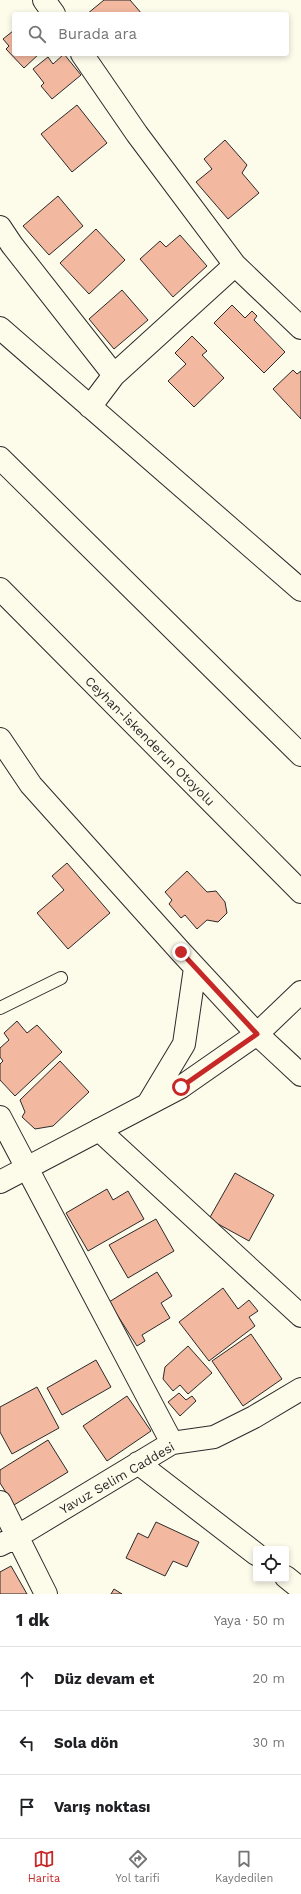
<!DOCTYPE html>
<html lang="tr">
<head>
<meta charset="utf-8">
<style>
	:root { --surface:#fff; --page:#f6f6f6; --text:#202124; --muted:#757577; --line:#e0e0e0; --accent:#c62828 }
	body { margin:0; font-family:"Work Sans",sans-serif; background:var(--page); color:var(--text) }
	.controls { position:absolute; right:12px; bottom:12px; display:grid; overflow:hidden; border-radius:4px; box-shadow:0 2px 6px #0003 }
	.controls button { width:36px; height:36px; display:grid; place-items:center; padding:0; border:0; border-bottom:1px solid var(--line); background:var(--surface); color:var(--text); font:20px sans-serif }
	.stop { position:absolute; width:12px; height:12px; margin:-9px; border:3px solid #c62828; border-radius:50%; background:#fff }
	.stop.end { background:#c62828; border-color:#fff; box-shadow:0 1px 4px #0008 }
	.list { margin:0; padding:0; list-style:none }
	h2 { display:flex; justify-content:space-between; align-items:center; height:52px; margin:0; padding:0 16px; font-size:17px }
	h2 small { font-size:13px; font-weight:400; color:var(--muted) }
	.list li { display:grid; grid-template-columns:26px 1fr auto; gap:12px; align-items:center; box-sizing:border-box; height:64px; padding:0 16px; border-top:1px solid var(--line) }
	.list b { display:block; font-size:15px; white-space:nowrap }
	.list em { font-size:13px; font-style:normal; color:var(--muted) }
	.icon { flex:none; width:22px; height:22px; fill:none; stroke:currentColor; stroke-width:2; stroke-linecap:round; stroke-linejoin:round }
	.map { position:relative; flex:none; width:301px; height:1594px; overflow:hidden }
	.search { position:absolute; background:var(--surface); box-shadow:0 2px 6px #0003; left:12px; right:12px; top:12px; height:44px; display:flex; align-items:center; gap:10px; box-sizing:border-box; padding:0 14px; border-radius:4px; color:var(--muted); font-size:15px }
	.sheet { height:244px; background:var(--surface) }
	nav { display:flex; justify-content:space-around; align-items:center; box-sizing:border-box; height:56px; border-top:1px solid var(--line); background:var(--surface); font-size:11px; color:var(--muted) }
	nav a { display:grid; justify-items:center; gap:2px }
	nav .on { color:var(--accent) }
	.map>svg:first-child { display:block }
	.building { fill:#f2b8a0; stroke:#2b2b2b }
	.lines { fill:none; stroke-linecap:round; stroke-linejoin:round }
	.service-casing { stroke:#2b2b2b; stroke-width:14 }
	.minor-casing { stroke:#2b2b2b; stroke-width:24 }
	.tertiary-casing { stroke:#2b2b2b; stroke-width:24 }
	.motorway-casing { stroke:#2b2b2b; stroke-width:24 }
	.service { stroke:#fdfbea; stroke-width:12 }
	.minor { stroke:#fdfbea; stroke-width:22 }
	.tertiary { stroke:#fdfbea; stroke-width:22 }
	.motorway { stroke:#fdfbea; stroke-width:22 }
	.route { stroke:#c62828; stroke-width:5 }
	.labels { text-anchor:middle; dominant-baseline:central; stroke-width:3; stroke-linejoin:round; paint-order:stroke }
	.street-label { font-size:13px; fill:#2b2b2b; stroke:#fdfbea }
</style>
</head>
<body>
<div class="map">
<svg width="301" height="1594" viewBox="0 0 301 1594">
	<rect width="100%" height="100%" fill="#fdfbea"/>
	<!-- building -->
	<path class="building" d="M104,0H130L142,14H87Z
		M13,31L14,54H39L24,68L6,49L9,46L3,39Z
		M64,54L81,75L52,99L41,86L44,83L33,69L48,57L53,64Z
		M77,105L107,143L72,172L41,134Z
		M225,140L247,165L242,173L259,193L228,219L196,182L212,169L204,159Z
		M58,196L83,226L49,255L23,226Z
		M96,229L125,260L89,294L60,263Z
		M180,235L207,266L173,297L140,259L160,241L166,247Z
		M122,290L148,320L114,349L89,319Z
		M232,305L245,318L252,311L257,316L254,320L285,352L264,373L214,323Z
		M192,336L207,351L202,355L224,378L194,407L168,381L186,364L175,353Z
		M293,370L297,374L301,371V419L273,389Z
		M67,863L110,913L68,949L37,913L64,890L52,876Z
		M187,871L207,892L216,891L225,902L227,913L218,922L207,920L197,929L185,915L181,918L169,904L172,900L165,892Z
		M17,1021L27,1033L37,1025L62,1052L15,1096L0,1080V1064L3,1061L0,1057V1048L9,1040L4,1033Z
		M60,1061L89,1092L53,1126L35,1129L22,1117L25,1112L20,1100Z
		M235,1173L274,1195L249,1241L209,1219Z
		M107,1189L113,1200L128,1191L144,1219L88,1251L66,1213Z
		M156,1219L174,1251L128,1278L109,1245Z
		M157,1272L172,1296L161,1303L170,1318L142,1335L145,1341L137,1346L109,1302Z
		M223,1288L238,1309L249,1300L258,1311L249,1317L255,1326L209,1361L179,1322Z
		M251,1334L282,1379L243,1406L212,1361Z
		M188,1346L212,1373L188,1394L180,1385L173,1391L163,1379L165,1367Z
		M96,1360L111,1387L62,1415L47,1388Z
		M37,1387L59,1428L12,1454L0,1432V1407Z
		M179,1393L186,1400L192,1396L196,1401L180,1416L168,1402Z
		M127,1396L151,1431L107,1461L83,1426Z
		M48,1440L68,1472L14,1505L0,1483V1470Z
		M156,1522L199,1542L187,1567L173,1561L165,1576L126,1558L138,1533L148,1538Z
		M11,1566L27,1594H0V1572Z
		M114,1589L122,1594H111Z"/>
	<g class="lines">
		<defs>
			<path id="service" d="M0,1008L61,978"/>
			<path id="minor" d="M44,0L54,14
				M82,54L137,134L235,265L301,328
				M0,227L12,245L114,375
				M0,328L301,590
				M90,407L114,375L235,265
				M257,1034L301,1075
				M0,1117L172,1443
				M99,1130L301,1316
				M138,1463L256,1554
				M0,1502L46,1594
				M0,1545L18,1536L172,1443L214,1437L254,1417L301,1389
				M286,1577L301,1589"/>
			<path id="tertiary" d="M0,739L31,785L181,952L257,1034
				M148,1104L184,1044L195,968
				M0,1182L181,1087L257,1034L301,992"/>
			<path id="motorway" d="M0,458L301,755
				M0,589L301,892"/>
		</defs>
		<!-- service casing -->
		<use href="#service" class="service-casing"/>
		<!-- minor casing -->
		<use href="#minor" class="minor-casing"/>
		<!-- tertiary casing -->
		<use href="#tertiary" class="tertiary-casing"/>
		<!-- motorway casing -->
		<use href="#motorway" class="motorway-casing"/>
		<!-- service -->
		<use href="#service" class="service"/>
		<!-- minor -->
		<use href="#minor" class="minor"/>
		<!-- tertiary -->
		<use href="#tertiary" class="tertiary"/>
		<!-- motorway -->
		<use href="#motorway" class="motorway"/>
	</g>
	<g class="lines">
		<!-- route -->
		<path class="route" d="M181,1087L257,1034L181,952"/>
	</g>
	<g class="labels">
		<!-- street labels -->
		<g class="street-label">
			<text transform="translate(150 741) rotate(45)">Ceyhan-İskenderun Otoyolu</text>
			<text transform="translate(117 1478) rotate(-30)">Yavuz Selim Caddesi</text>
		</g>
	</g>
</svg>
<div class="controls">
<button><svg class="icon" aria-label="locate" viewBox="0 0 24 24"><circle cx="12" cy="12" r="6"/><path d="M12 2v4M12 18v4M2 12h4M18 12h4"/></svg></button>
</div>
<div class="stop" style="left:181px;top:1087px"></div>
<div class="stop end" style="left:181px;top:952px"></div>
<div class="search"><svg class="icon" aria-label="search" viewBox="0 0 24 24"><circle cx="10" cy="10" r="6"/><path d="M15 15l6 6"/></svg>Burada ara</div>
</div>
<section class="sheet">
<h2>1 dk<small>Yaya · 50 m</small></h2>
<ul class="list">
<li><svg class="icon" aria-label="ahead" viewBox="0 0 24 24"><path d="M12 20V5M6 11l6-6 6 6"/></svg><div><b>Düz devam et</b></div><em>20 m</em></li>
<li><svg class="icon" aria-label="left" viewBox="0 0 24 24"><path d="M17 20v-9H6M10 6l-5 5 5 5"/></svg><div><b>Sola dön</b></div><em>30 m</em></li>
<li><svg class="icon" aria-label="arrive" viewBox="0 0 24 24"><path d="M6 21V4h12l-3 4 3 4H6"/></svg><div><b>Varış noktası</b></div></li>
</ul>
</section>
<nav>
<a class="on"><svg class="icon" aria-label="map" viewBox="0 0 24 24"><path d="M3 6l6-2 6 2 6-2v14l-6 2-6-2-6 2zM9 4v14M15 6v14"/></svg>Harita</a>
<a><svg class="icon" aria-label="directions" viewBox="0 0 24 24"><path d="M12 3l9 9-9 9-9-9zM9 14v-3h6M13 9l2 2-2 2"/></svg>Yol tarifi</a>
<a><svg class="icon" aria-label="saved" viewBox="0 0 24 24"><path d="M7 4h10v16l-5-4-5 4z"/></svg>Kaydedilen</a>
</nav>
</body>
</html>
